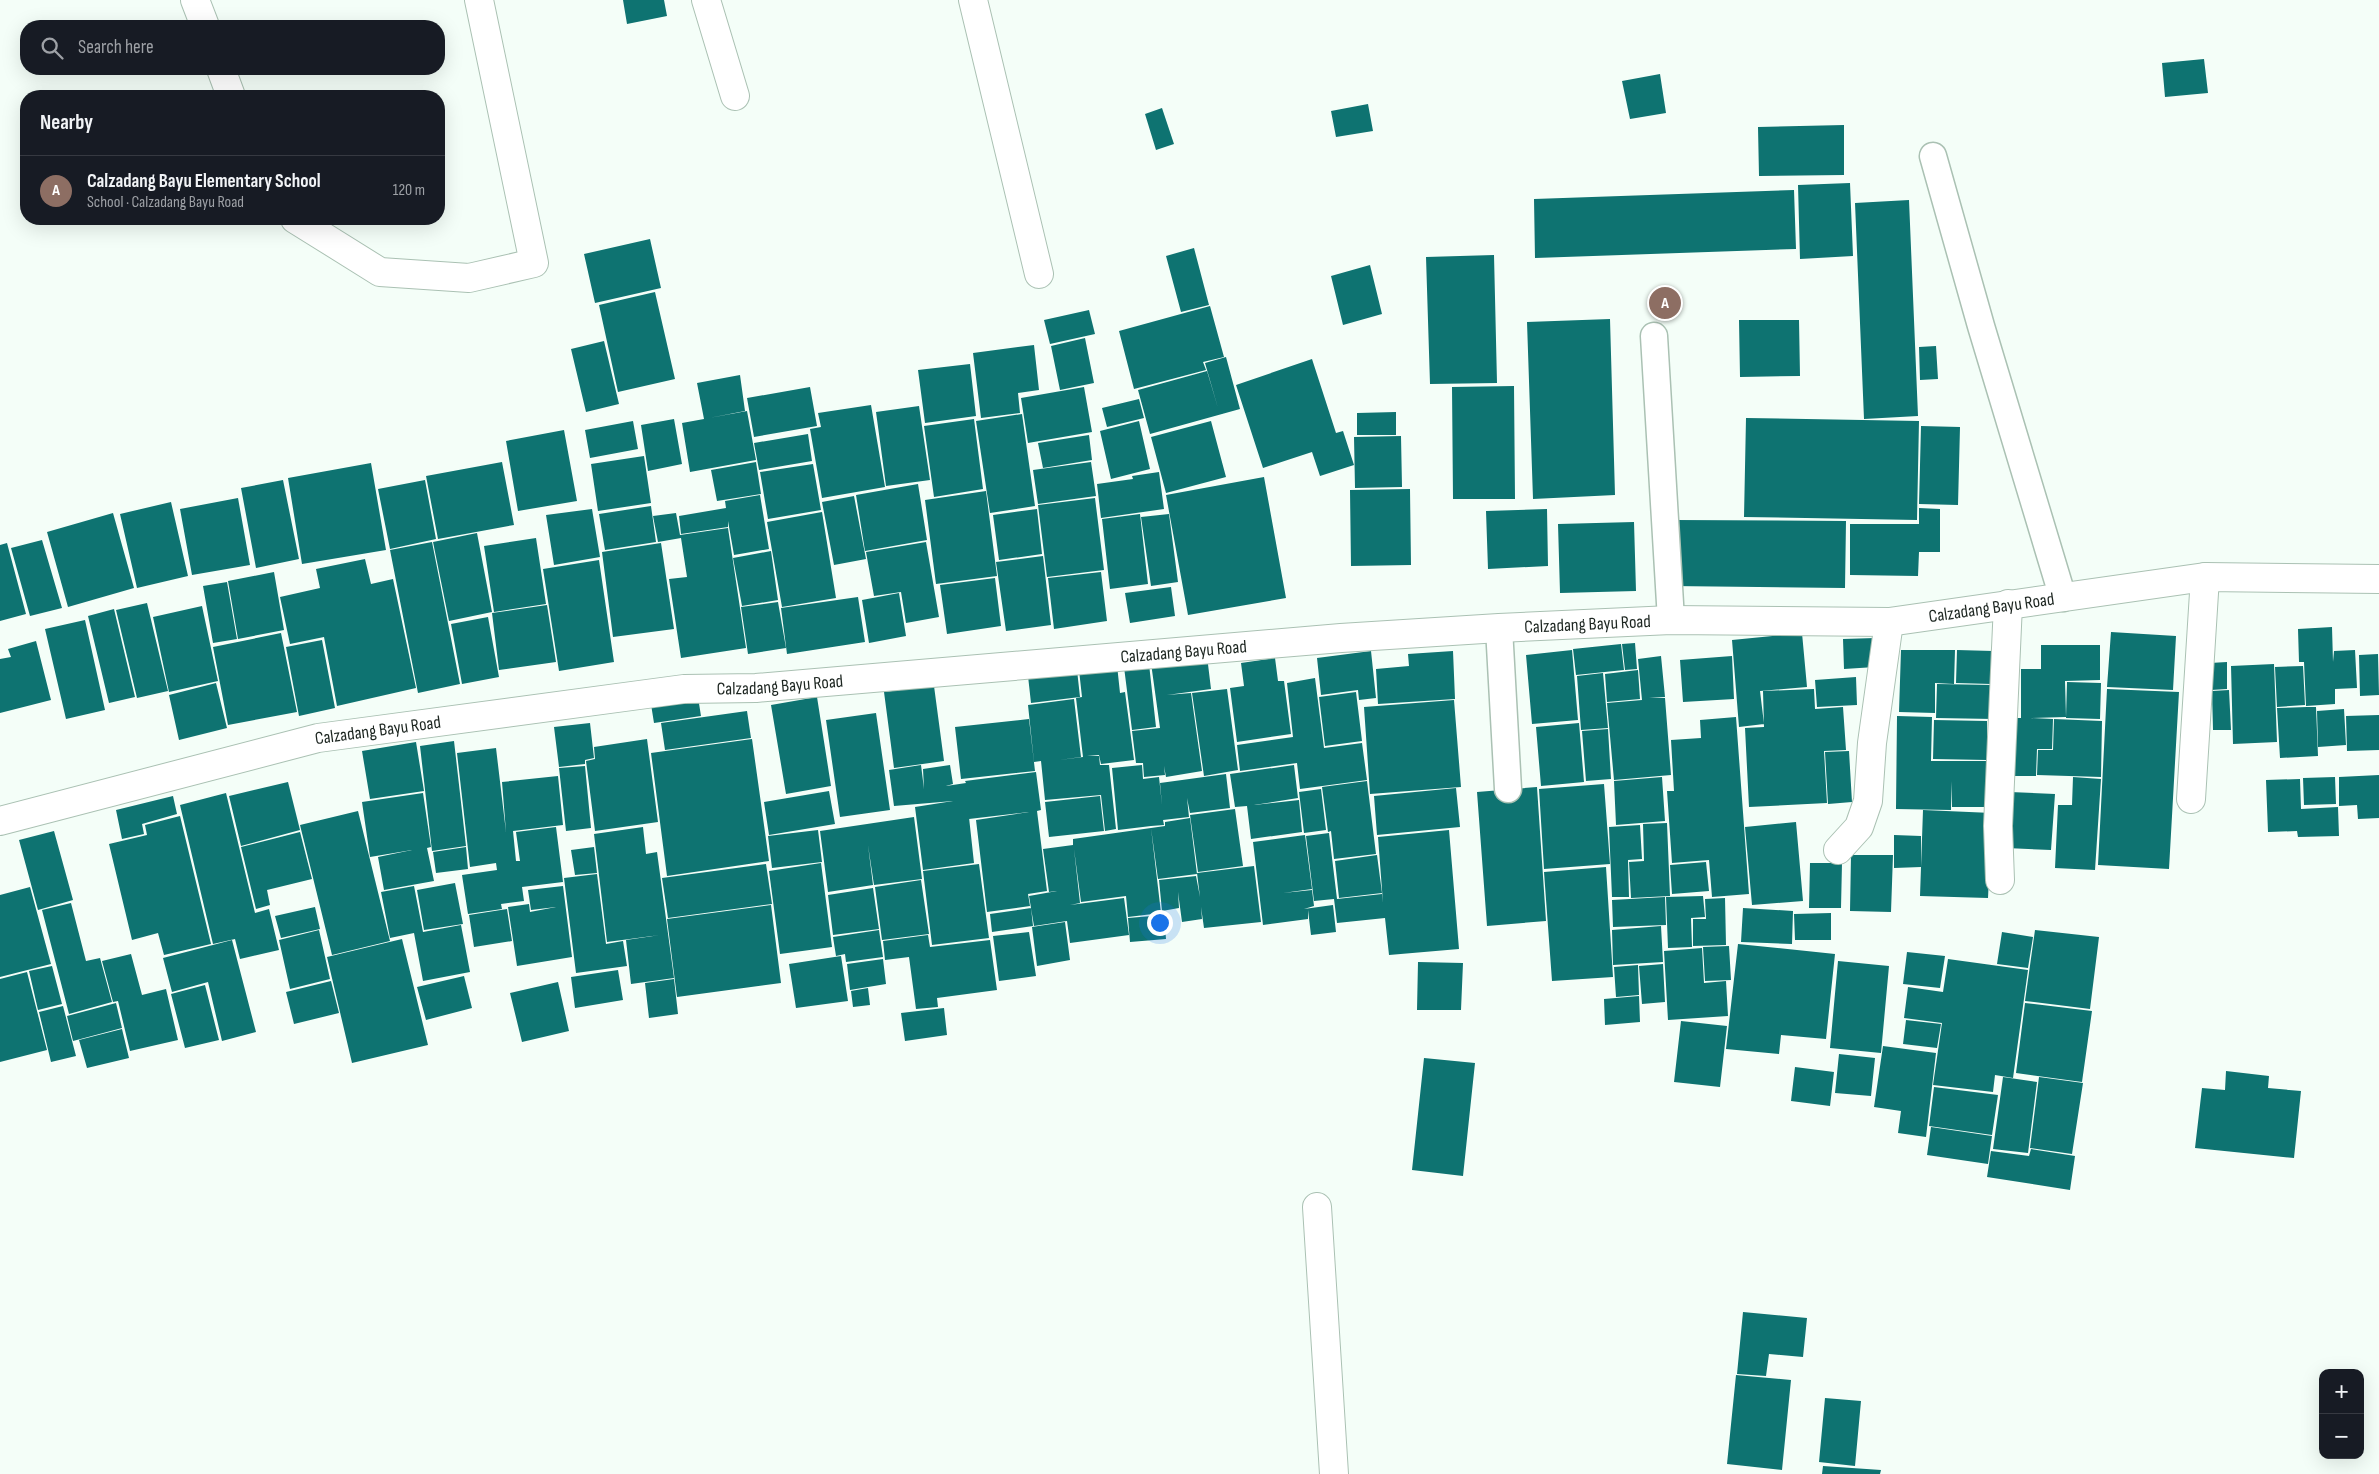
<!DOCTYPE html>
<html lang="en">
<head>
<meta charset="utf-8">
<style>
	:root { --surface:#171b24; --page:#242831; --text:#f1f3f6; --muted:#9ea1a6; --line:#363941; --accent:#0b8043 }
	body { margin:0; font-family:"Sofia Sans Condensed",sans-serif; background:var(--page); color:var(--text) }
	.controls { position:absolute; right:15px; bottom:15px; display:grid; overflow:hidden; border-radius:10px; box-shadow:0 5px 20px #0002 }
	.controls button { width:45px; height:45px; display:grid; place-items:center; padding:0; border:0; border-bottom:1px solid var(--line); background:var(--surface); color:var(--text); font:25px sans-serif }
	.you { position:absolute; left:1159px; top:922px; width:18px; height:18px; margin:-12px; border:4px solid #fff; border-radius:50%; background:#1a73e8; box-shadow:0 0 0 8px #1a73e833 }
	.badge { display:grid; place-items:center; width:32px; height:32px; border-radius:50%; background:var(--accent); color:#fff; font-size:16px; font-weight:700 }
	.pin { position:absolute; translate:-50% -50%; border:2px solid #fff; box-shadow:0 1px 5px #0006 }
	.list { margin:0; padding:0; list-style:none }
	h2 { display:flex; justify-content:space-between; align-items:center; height:65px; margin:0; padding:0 20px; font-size:21px }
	h2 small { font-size:16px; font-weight:400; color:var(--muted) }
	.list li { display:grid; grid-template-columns:32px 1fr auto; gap:15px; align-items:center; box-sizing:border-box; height:70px; padding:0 20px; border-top:1px solid var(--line) }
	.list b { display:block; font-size:19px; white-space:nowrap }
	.list p { margin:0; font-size:16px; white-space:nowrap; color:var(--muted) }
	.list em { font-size:16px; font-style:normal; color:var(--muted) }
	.icon { flex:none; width:28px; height:28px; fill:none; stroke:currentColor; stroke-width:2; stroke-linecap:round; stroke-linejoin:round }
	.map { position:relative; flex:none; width:2379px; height:1474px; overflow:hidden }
	.search { position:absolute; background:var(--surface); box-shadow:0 5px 20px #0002; left:20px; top:20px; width:425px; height:55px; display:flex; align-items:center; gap:12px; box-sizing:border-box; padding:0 18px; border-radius:20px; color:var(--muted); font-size:19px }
	.panel { position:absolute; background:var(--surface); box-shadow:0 5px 20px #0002; left:20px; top:90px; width:425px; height:135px; border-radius:20px }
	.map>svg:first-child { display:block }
	.building { fill:#0e7371 }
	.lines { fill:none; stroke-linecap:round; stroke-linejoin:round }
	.service-casing { stroke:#aac1b3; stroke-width:29 }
	.minor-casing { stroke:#aac1b3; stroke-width:30 }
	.tertiary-casing { stroke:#aac1b3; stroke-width:30 }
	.service { stroke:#fff; stroke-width:26 }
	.minor { stroke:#fff; stroke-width:28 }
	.tertiary { stroke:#fff; stroke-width:28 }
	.labels { text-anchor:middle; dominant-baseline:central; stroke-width:5; stroke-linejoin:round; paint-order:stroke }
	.street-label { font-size:18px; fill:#1c2520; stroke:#fff }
</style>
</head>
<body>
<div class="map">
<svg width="2379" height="1474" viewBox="0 0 2379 1474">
	<rect width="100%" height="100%" fill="#f4fef8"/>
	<!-- building -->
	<path class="building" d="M623,0H664L667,16L627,24Z
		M2204,59L2208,93L2165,97L2162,63Z
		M1660,74L1666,113L1630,119L1622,81Z
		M1368,104L1373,131L1336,137L1331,111Z
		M1162,108L1174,144L1156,150L1145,114Z
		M1844,125V175L1759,176L1758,127Z
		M1850,183L1853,256L1800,259L1798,185Z
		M1794,190L1796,249L1535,258L1534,199Z
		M1909,200L1918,416L1864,419L1855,203Z
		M650,239L661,288L595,303L584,254Z
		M1194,248L1209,305L1181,312L1166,256Z
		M1494,255L1497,383L1430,384L1426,257Z
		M1370,265L1382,314L1343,325L1331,276Z
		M655,292L675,379L618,392L599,305Z
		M1210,306L1224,357L1203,362L1206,370L1134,389L1119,331Z
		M1089,310L1095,334L1050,344L1044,320Z
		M1610,319L1615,495L1533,499L1527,322Z
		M1739,320H1799L1800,376L1740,377Z
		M1085,338L1094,383L1060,390L1051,346Z
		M604,341L619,404L586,412L571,349Z
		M1034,345L1039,390L1018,393L1020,413L981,418L973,353Z
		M1936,346L1938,379L1920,380L1919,347Z
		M1226,357L1240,409L1150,434L1138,390L1207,371L1218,408L1205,363Z
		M1312,359L1336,433L1343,431L1354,465L1320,476L1312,452L1263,468L1236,385Z
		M970,364L976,416L925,423L918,370Z
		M740,375L745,411L709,418L747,411L756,460L690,472L682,423L704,419L697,383Z
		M1514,386L1515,499H1453L1452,387Z
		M810,387L817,426L754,437L747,398Z
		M1084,387L1092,432L1028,443L1021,398Z
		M1139,399L1144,418L1107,427L1102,408Z
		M871,405L885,487L822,498L810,429L821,427L818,413Z
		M919,406L930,480L886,486L876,412Z
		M1396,412V435H1357V413Z
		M1022,414L1035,506L990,513L976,421Z
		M1746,418L1919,421L1917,520L1744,517Z
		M674,419L682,464L648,471L641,425Z
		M974,419L983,489L934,497L924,426Z
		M633,421L638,449L590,458L585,430Z
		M1139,421L1150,469L1111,479L1100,431Z
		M1211,421L1226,477L1166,493L1151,437Z
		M1921,426L1960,427L1958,505L1919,504Z
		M564,430L577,501L518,511L506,441Z
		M808,434L812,461L759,470L754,443Z
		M1089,435L1092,460L1043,468L1038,443Z
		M1401,436L1402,487L1355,488L1354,437Z
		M644,456L651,503L598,511L591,464Z
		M502,462L514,525L438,539L426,476Z
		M756,462L761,494L717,501L711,470Z
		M1091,462L1096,496L1038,504L1033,470Z
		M371,463L386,550L302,564L288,478Z
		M813,464L821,510L768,519L760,472Z
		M1159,472L1164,509L1101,518L1097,484L1133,479L1132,476Z
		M1264,477L1286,598L1188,615L1166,495Z
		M283,480L299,559L256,568L241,488Z
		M425,480L436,539L390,549L378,489Z
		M918,484L927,540L865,551L856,495Z
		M1410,489L1411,565L1351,566L1350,490Z
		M986,491L997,576L936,584L925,500Z
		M760,495L769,549L734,555L728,521V527L681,534L679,516L726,508L725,501Z
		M854,496L866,559L834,565L822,502Z
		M238,498L250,565L192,575L180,509Z
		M1095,498L1104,570L1047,577L1038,505Z
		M171,502L188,576L137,588L120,514Z
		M651,506L656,542L605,550L599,514Z
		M1919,508L1940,509V552H1919L1918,576L1850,575V524H1919Z
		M592,509L600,557L554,565L546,515Z
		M1037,509L1042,554L999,560L993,515Z
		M1547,509L1548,566L1488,569L1486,511Z
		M822,512L836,598L782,607L767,522Z
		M113,513L134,588L68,607L47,532Z
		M676,513L680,535L728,528L746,648L681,658L669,579L687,577L681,538L658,542L653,516Z
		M1140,514L1148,584L1110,589L1102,519Z
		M1169,514L1178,582L1151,586L1141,517Z
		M1673,520L1846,521L1845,588L1671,586Z
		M1634,522L1636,591L1560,593L1558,524Z
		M477,533L492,612L449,621L433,542Z
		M536,538L546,604L494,612L484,546Z
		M42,540L62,608L30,616L11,548Z
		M432,542L460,684L418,693L390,550Z
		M926,542L939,617L906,623L901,592L874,596L866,552Z
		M7,543L26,614L0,621V545Z
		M661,543L674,629L613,637L602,552Z
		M771,551L778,600L742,606L733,558Z
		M1043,556L1051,625L1006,631L996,562Z
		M365,559L371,584L393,579L416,688L337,706L324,637L290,644L280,597L320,588L316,569Z
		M599,560L614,662L559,671L543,569Z
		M274,572L284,630L238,639L228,581Z
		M1101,572L1107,621L1054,629L1048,578Z
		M995,578L1001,626L947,634L940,585Z
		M227,582L237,639L213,643L203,586Z
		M1171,587L1175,616L1130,623L1125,593Z
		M899,593L906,636L869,643L862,600Z
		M858,597L865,642L787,654L781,608Z
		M778,602L786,648L748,654L741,607Z
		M147,603L168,691L137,698L116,610Z
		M547,605L556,662L499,670L492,613Z
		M202,606L218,681L169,692L153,617Z
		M114,609L135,697L109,703L88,616Z
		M488,617L499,677L462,684L451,624Z
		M85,620L105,710L66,719L45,629Z
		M2332,627L2333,662L2334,651L2355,650L2357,688L2335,689V704L2306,706L2304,662H2299L2298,629Z
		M2111,632L2176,636L2173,690L2107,687Z
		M281,633L297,712L228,725L213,647Z
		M1802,633L1807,687L1760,691L1764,724L1739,727L1732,640Z
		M1875,638V667L1844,669L1843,639Z
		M322,640L335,708L299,716L286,647Z
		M36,641L51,700L0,713V659L11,657L8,649Z
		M1635,643L1637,669L1625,670L1622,644Z
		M1621,644L1624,670L1576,675L1573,649Z
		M2041,645H2100V680L2065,681L2066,717L2030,718L2053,719L2052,749H2037L2036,776H2013L2015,718H2021V669H2041Z
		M1572,650L1578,720L1532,724L1526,655Z
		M1901,650H1955L1954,684L1935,683V713L1899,712Z
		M1957,650L1993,651L1991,684L1956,683Z
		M1371,651L1376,698L1359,700L1358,690L1321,695L1317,658Z
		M1453,651L1455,699L1378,704L1376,669L1409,666L1408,654Z
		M2378,654L2379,695L2360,696L2359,655Z
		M1207,656L1211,689L1167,695L1191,693L1202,771L1166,777L1164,766L1165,775L1144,777L1143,763H1136L1132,731L1160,728L1151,663Z
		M1661,656L1665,697L1649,698H1665L1671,775L1614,780L1607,703L1642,700L1638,659Z
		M1732,656L1734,699L1683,702L1680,660Z
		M1275,658L1278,681H1284L1291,734L1237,742L1230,688L1244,686L1241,663Z
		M2227,662V689L2211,690L2210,663Z
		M1149,664L1156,727L1132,730L1124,667Z
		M2274,664L2277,742L2233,744L2231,666Z
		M1117,665L1120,693L1125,692L1134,760L1101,764L1099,755L1087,756H1099L1100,765H1109L1116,829L1105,831L1101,795L1045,800L1041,761L1034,762L1028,705L1074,699L1081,757L1059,760L1083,757L1076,698L1082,697L1079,670Z
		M2303,666L2305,705L2277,707L2275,667Z
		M1077,670L1080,697L1031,703L1028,676Z
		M1638,670L1640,699L1607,702L1605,674Z
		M1603,673L1608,728L1581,730L1577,676Z
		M1856,677L1857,705L1817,707L1815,680Z
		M1315,678L1324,748L1362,743L1367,780L1300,789L1297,763L1240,771L1237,745L1293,737L1287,683Z
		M2067,682L2101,683L2100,719L2066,718Z
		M216,683L227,728L179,740L169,695Z
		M1937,684L1994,685V719L1936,718Z
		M934,686L944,761L894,768L884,692Z
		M1227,689L1238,770L1204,776L1192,693Z
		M1814,689L1815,709L1843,707L1846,750L1824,751L1827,803L1749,807L1745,728L1764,727L1763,691Z
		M2107,689L2179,692L2169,869L2098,865Z
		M2229,690L2231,730H2213L2212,691Z
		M697,691L701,716L654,723L650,698Z
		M1356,692L1362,741L1325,746L1319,697Z
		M817,697L831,786L786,794L771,705Z
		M1454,700L1461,787L1370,794L1364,707Z
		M2307,707H2316L2318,756L2280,758L2277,708Z
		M2344,709L2346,745L2318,747L2317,711Z
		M747,711L751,738L665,750L661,723Z
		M876,713L890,810L840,817L826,720Z
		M2379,715V750L2347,751L2346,716Z
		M1897,716L1932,717L1931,761H1990V807H1952L1951,781V810L1896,809Z
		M1736,717L1749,894L1712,897L1709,860L1672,863L1667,791H1674L1671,740L1701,738L1700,720Z
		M1029,719L1035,771L961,779L955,727Z
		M2054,719L2102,721L2101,777L2037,775L2038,750H2053Z
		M1934,720L1987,721V760L1933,759Z
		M590,723L594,758L585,760V764L559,767L554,727Z
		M1579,723L1584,782L1541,786L1536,727Z
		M1608,729L1611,779L1586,781L1582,731Z
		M647,739L658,822L595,831L586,761L595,759L594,747Z
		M752,739L769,861L667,876L651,753Z
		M454,741L466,846L432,851L420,746Z
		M416,742L424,791L370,799L362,751Z
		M496,748L506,832L502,782L558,776L563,825L513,831L516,861H520L516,832L556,827L563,882L522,887L524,901L501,904L502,909L468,914L462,875L497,870L496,863L470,867L457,753Z
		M1849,751L1852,802L1828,804L1825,752Z
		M921,765L924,789L923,769L950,765L953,784L946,786L966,783L965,781L1036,772L1041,810L1037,811L1047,891L1028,894L1030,906L987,912L976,820L1029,812L969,819L967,799L974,863L923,870L915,807L953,801L894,806L889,770Z
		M1142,765L1143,779L1159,777L1162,805L1160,783L1226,774L1230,808L1190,813L1187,798L1189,817L1163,820L1164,825L1151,826L1150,824L1151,826L1118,830L1112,768Z
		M1294,765L1298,798L1254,805L1299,800L1302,832L1251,839L1247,806L1235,807L1230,774Z
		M585,766L591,828L566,831L559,768Z
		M2379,775V818L2358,819L2357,805L2339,806V777Z
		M1662,777L1665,821L1616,825L1614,781Z
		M2073,777L2101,779L2095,870L2055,868L2058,805H2072Z
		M2335,777L2336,804L2304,805L2303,778Z
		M2300,779L2301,809L2338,807L2339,836L2298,837L2297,831L2268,832L2266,780Z
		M1367,781L1376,854L1334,859L1331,831L1328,832L1322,787Z
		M288,782L300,830L241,846L229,796Z
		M1604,784L1610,864L1544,869L1539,789Z
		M1537,787L1546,921L1487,926L1477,792Z
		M1456,788L1460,827L1377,835L1374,796Z
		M1321,789L1326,830L1304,833L1299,792Z
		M829,791L835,824L769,835L764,802Z
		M2010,792L2055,794L2051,850L2006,848Z
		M226,793L255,913L269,909L279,950L240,959L235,939L213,944L180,805Z
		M423,793L431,847L427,848L434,881L384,890L378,857L412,850L370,857L362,802Z
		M173,796L177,814L142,824L144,834L122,839L116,810Z
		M1100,796L1104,831L1049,837L1045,802Z
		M1235,809L1243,866L1198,872L1190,815Z
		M1923,810L1992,813L1988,898L1920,896Z
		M358,811L390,941L332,955L300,825Z
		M180,816L211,944L164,955L158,933L132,940L109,844L147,835L145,825Z
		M914,817L922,879L874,885L868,845L873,885L828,892L820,831Z
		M1190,818L1197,874L1158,879L1151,828L1165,826V822Z
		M1796,822L1803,901L1752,905L1745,827Z
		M1667,823L1670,896L1631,898L1629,862L1644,861L1643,824Z
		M1640,825L1642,859L1628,860L1629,897H1612L1609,827Z
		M643,827L646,854L657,852L674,978L631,984L626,940L660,935L607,942L594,834Z
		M1151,828L1161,913L1128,917L1126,896L1081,902L1074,849L1080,903L1070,905L1124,898L1129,935L1070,943L1067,921L1034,926L1029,896L1057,891L1049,892L1043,849L1073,845V839Z
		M818,830L822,862L772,868L768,836Z
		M1449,830L1459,949L1389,955L1385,918L1337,923L1334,899L1314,901L1306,836L1329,833L1337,899L1382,894L1383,903L1378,837Z
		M54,831L73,900L38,910L19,840Z
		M300,832L312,879L267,890L270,905L256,909L241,847Z
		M1305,835L1312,889L1283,893L1312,890L1314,906L1304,909L1333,905L1336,932L1311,935L1308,910V919L1263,925L1253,842Z
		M1894,835L1921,836V867L1894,868Z
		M466,847L468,869L436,873L433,852Z
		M594,847L597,873L575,875L571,850Z
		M1377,855L1382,893L1339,898L1335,861Z
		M1851,855H1893L1891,912L1850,911Z
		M1706,862L1709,891L1672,894L1670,865Z
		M821,863L832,947L780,954L769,871Z
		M1810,863H1842L1841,908H1809Z
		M766,864L772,904L668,918L662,878Z
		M979,864L989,938L932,945L923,871Z
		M1254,866L1261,922L1204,928L1201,907L1202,919L1182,922L1178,892L1179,908L1162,911L1159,880L1196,876L1200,897L1197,873Z
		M1606,867L1613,977L1552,981L1544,872Z
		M597,874L606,944L623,941L627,966L576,973L564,878Z
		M921,880L929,934L882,940L875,887Z
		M455,883L463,924L424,930L417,890Z
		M414,886L423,932L461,925L470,972L423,981L414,933L390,938L381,892Z
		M563,886L572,957L517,966L508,907L529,904L530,912L556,907L531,910L528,890Z
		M30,887L51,964L0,977V895Z
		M873,888L879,929L833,935L828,895Z
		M1703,896L1705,917L1691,918L1692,947L1668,948L1666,897Z
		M1665,897L1666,925L1613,927L1612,900Z
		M1725,898L1726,945L1693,946V919H1706L1705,899Z
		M71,903L86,961L100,958L112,1002L69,1014L42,910Z
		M771,905L781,983L677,997L667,919Z
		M315,907L320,929L281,938L275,916Z
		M1031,908L1033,926L992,932L990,914Z
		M1743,908L1793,911L1792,944L1741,942Z
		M507,909L512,941L474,947L469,915Z
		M1831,913V940H1795L1794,914Z
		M1164,915L1166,939L1130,942L1128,918Z
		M1065,922L1070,960L1037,966L1032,927Z
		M1661,926L1663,962L1613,965L1612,930Z
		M319,930L330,979L290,989L279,940Z
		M879,930L883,957L846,962L845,954L836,956L833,937Z
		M2035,930L2099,937L2090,1009L2025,1001Z
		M1029,932L1036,976L999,981L993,936Z
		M2002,932L2033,937L2028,968L1997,964Z
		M928,935L930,947L990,940L997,990L937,998L938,1007L916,1009L909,957L885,960L883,941Z
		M402,939L428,1045L352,1063L327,957Z
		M232,940L256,1032L222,1041L208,982L172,992L163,958Z
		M1738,944L1835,954L1826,1039L1781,1035L1779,1054L1726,1049Z
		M1729,946L1731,980L1705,981L1703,947Z
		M1702,948L1704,983L1726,981L1728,1016L1668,1020L1664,951Z
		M1907,952L1945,956L1940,988L1903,984Z
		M131,954L142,995L166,989L178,1040L130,1051L118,1001L113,1002L102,961Z
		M841,956L848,1001L796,1008L789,964Z
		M883,959L886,984L850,990L847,964Z
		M1948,959L2028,970L2013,1078L1995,1075L1993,1092L1933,1085L1942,1023L1904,1018L1908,987L1943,992Z
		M1838,961L1889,966L1881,1053L1830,1048Z
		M1418,962L1463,963L1461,1010H1417Z
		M1663,964L1665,1002L1642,1004L1639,966Z
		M1638,965L1639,995L1616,997L1614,967Z
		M52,966L62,1004L38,1010L29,971Z
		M618,970L623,1000L575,1008L571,977Z
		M27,972L47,1050L0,1062V979Z
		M464,976L472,1008L426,1020L417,987Z
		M674,979L678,1014L649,1018L645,983Z
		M331,981L339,1013L294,1024L286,992Z
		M558,982L569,1031L522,1042L510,993Z
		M205,985L219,1040L185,1048L171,994Z
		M868,988L870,1005L853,1007L851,991Z
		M1639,996L1640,1022L1605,1025L1604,999Z
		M116,1003L122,1028L73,1041L67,1016Z
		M2025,1003L2092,1011L2082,1082L2016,1073Z
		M63,1006L76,1056L51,1062L39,1012Z
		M944,1008L947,1035L905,1041L901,1013Z
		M1906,1020L1941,1024L1937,1048L1903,1044Z
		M1681,1021L1727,1026L1720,1087L1674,1082Z
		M122,1029L129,1058L87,1068L79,1040Z
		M1883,1046L1936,1053L1926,1137L1898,1133L1901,1111L1874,1107Z
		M1839,1054L1875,1058L1871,1096L1835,1093Z
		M1424,1058L1475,1063L1463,1176L1412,1170Z
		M1795,1067L1834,1072L1830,1106L1791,1101Z
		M2226,1071L2269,1076L2268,1088L2301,1091L2294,1158L2195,1148L2202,1088L2225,1090Z
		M2003,1077L2037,1082L2028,1153L1993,1149Z
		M2039,1077L2083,1083L2072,1154L2030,1148Z
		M1934,1087L1998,1095L1992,1135L1929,1126Z
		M1931,1127L1992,1136L1988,1164L1927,1155Z
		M2031,1149L2075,1156L2070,1190L1987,1177L1991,1151L2029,1156Z
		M1743,1312L1807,1318L1803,1357L1769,1354L1766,1376L1737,1374Z
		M1736,1375L1791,1380L1782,1470L1727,1464Z
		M1825,1398L1861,1401L1855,1466L1819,1462Z
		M1823,1466L1881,1470L1880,1474H1822Z"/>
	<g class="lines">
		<defs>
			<path id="service" d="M1933,156L1981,326L2063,598
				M1654,336L1671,620
				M1499,628L1508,789"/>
			<path id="minor" d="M195,0L205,26
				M706,0L735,96
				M973,0L1039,274
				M221,69L231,96
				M295,219L380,272L469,278L534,263L479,0
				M2191,799L2205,577
				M1838,850L1859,827L1868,801L1872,743L1889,622
				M2000,880L1998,826L2008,604
				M1317,1207L1334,1474"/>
			<g id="tertiary">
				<path id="s1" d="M0,821L318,738L684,689L756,688L1341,638L1499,628L1671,620L1889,622L2205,577L2379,579"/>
			</g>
		</defs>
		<!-- service casing -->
		<use href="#service" class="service-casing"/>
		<!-- minor casing -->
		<use href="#minor" class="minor-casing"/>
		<!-- tertiary casing -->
		<use href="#tertiary" class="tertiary-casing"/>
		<!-- service -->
		<use href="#service" class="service"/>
		<!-- minor -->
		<use href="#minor" class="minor"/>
		<!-- tertiary -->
		<use href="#tertiary" class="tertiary"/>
	</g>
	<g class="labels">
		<!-- street labels -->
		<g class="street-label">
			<text stroke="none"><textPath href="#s1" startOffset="2009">Calzadang Bayu Road</textPath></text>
			<text stroke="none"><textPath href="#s1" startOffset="1604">Calzadang Bayu Road</textPath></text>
			<text stroke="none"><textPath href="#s1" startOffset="1199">Calzadang Bayu Road</textPath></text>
			<text stroke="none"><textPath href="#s1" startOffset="794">Calzadang Bayu Road</textPath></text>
			<text stroke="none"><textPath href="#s1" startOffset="389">Calzadang Bayu Road</textPath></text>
		</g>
	</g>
</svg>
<div class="controls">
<button>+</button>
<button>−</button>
</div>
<div class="you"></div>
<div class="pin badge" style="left:1665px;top:303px;background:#8d6e63">A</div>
<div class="search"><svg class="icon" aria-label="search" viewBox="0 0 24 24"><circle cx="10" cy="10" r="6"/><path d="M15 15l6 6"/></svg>Search here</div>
<section class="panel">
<h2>Nearby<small></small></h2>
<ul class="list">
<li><span class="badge" style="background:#8d6e63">A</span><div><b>Calzadang Bayu Elementary School</b><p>School · Calzadang Bayu Road</p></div><em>120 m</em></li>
</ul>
</section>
</div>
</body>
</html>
